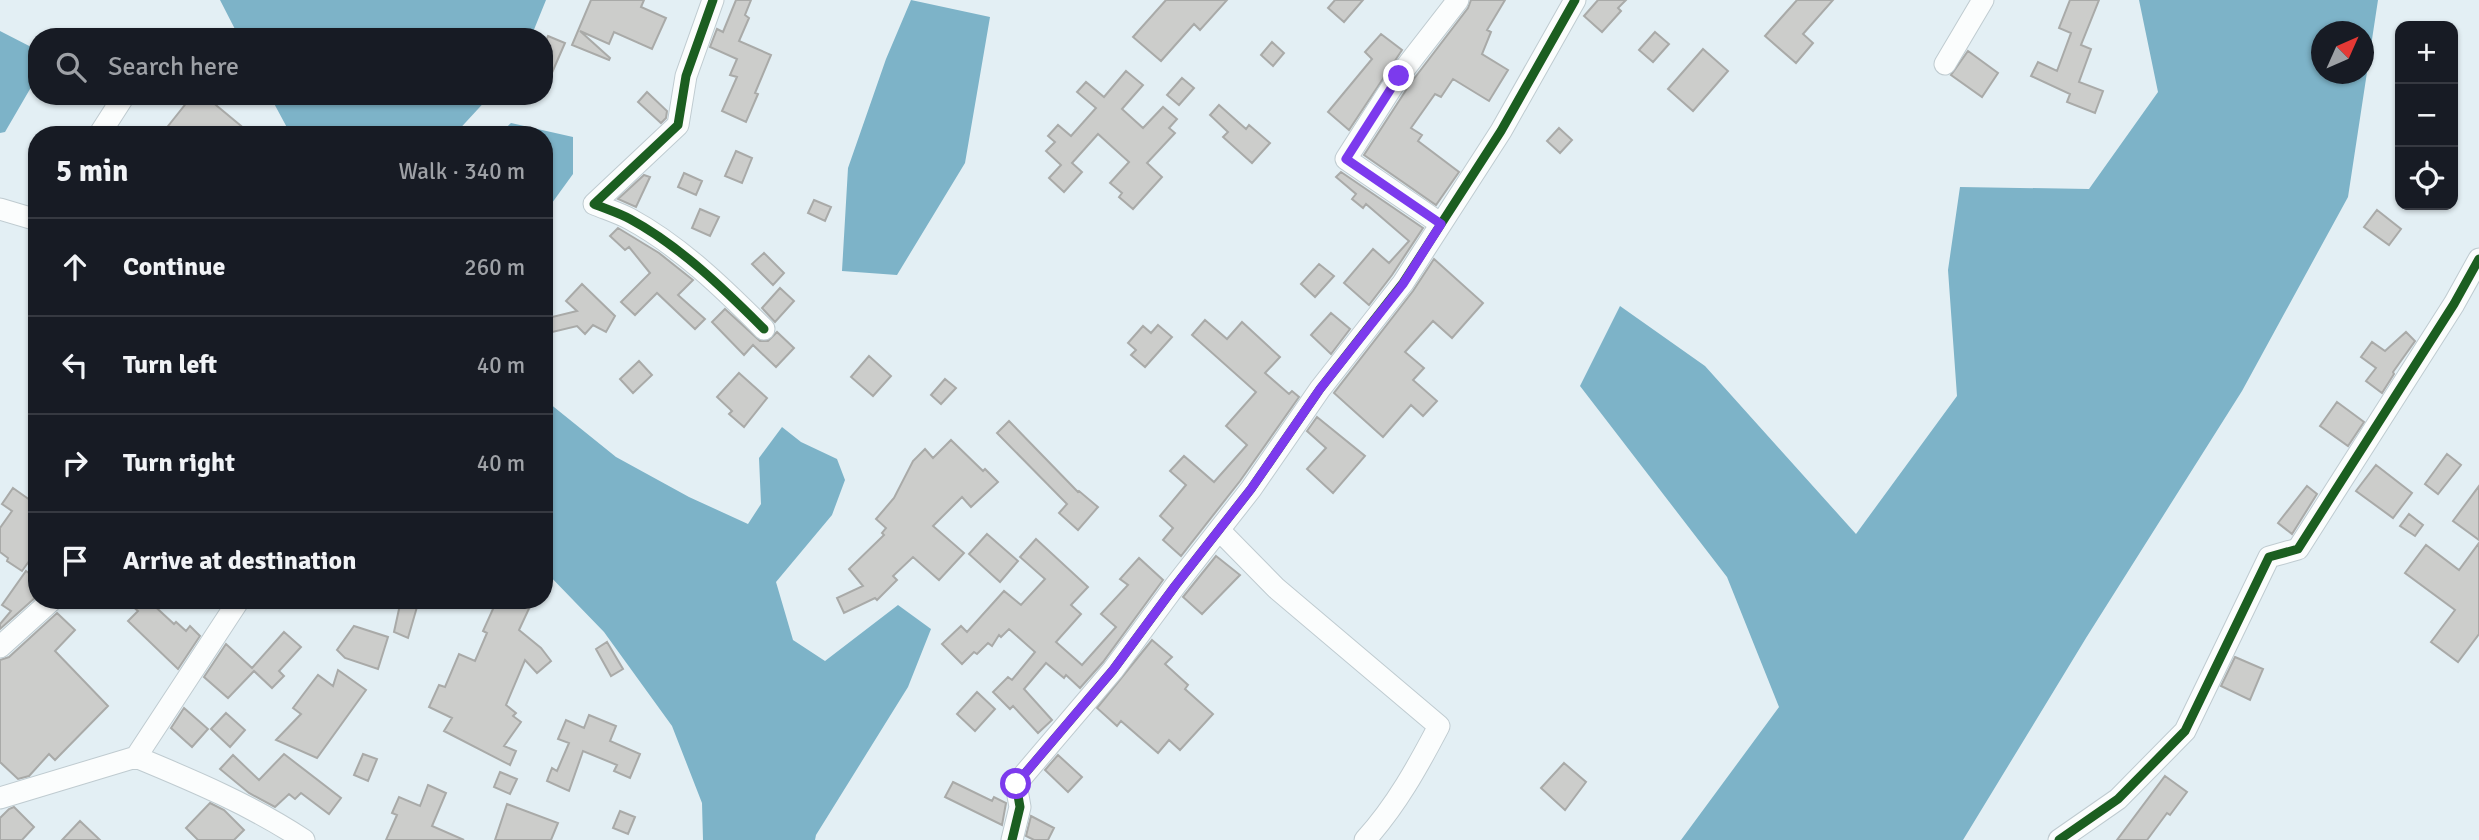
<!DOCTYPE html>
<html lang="en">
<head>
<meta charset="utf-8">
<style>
	:root { --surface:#171b24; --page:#242831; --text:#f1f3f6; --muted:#9ea1a6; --line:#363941 }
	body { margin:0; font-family:Signika,sans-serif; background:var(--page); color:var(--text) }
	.controls { position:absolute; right:21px; top:21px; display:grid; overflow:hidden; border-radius:14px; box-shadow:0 2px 5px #0004 }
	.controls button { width:63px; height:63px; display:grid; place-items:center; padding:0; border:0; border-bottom:2px solid var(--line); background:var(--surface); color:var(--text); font:35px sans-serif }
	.compass { position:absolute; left:2311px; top:21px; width:63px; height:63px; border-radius:50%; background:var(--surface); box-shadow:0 2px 5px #0004; rotate:45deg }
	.stop { position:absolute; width:21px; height:21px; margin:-16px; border:5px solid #7c3aed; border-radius:50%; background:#fff }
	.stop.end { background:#7c3aed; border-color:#fff; box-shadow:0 2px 7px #0008 }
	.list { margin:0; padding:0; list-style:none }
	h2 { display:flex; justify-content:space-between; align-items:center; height:91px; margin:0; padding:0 28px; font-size:30px }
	h2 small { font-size:23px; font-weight:400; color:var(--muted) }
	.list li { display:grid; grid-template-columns:46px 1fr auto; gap:21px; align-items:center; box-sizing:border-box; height:98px; padding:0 28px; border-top:2px solid var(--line) }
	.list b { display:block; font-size:26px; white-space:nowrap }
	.list em { font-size:23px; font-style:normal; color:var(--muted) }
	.icon { flex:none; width:38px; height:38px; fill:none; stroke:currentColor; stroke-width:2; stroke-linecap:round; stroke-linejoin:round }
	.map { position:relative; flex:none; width:2479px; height:840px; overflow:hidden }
	.search { position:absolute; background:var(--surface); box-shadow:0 2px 5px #0004; left:28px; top:28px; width:525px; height:77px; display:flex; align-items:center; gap:18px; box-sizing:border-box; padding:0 24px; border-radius:28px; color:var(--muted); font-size:26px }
	.panel { position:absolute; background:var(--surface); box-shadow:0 2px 5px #0004; left:28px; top:126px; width:525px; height:483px; border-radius:28px }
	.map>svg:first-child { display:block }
	.water { fill:#7db3c8; fill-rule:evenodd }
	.building { fill:#cccdcb; stroke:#a9aaa8; stroke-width:2 }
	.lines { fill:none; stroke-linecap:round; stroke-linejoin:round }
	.minor-casing { stroke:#bfcbd0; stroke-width:23 }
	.minor { stroke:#fbfdfd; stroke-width:21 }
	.cycleway-casing { stroke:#fbfbfb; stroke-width:13 }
	.cycleway { stroke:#1b5e20; stroke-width:9 }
	.route { stroke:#7c3aed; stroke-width:9 }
</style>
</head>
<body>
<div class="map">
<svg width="2479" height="840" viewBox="0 0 2479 840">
	<rect width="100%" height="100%" fill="#e3eff4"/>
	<!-- water -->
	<path class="water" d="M220,0H546L531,37H239Z
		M911,0L990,17L965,163L897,275L842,271L848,168L886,59Z
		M2139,0H2378L2348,197L2242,391L2086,638L1963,840H1681L1779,707L1727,577L1580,386L1620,306L1705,366L1856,534L1957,396L1948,270L1960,187L2089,189L2158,92ZM2322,32H2364V74H2322Z
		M0,31L37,50V77L5,132L0,133Z
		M270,96H490L454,135H291Z
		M511,123L573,137V174L544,214V135H498Z
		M544,399L616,457L689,497L748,524L761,504L759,458L782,427L801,442L837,459L845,480L832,515L776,582L793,640L825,661L898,605L931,629L908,687L816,835L815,840H703L702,803L672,726L604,632L544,570Z"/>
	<!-- building -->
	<path class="building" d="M591,0H644L641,7L666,18L652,49L614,32L609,44L580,31L610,58L609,60L572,45Z
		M736,0H751L745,15L749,18L739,41L771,55L755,93L758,94L746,122L722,111L737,77L730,75L737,59L710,47L717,29L723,32Z
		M1166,0H1227L1200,30L1194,24L1161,61L1133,37Z
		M1335,0H1363L1344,22L1328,8Z
		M1471,0H1505L1487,30L1491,32L1482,54L1508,70L1489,101L1453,79L1441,97L1435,94L1411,128L1422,135L1418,141L1459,172L1436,205L1364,155L1410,84L1468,8Z
		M1598,0H1626L1618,8L1621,11L1602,32L1584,16Z
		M1797,0H1833L1803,34L1813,43L1796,63L1765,36Z
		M2070,0H2099L2081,45L2091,49L2079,82L2103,91L2095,113L2067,102L2070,94L2031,76L2038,62L2057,71L2071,33L2059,28Z
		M1655,32L1669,44L1653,62L1639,50Z
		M1381,34L1402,50L1349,130L1328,112L1372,59L1365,52Z
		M548,36L565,43L544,91V45Z
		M1272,42L1284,53L1273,66L1261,55Z
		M1703,49L1728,71L1693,111L1668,89Z
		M1968,51L1998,73L1982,97L1951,75Z
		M1126,71L1143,85L1122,109L1143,128L1163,107L1177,119L1169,128L1175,133L1147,163L1162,177L1133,209L1119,197L1122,193L1110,183L1129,162L1098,134L1072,163L1082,172L1064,192L1049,178L1061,165L1046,151L1055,142L1048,136L1058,125L1071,136L1096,108L1077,92L1086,82L1104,97Z
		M1182,78L1194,88L1179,105L1167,95Z
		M647,92L667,111L666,118L661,123L638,102Z
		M192,96H205L252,135H161Z
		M1219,105L1246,129L1249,125L1270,143L1252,163L1223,137L1228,132L1210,115Z
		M1559,128L1572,140L1560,153L1547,141Z
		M736,151L752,158L742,183L725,176Z
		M1341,172L1423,228L1392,275L1369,305L1344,283L1373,249L1389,263L1409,241L1366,204L1363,208L1352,199L1356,194L1336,177Z
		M684,173L702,181L696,195L678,187Z
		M644,175L650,177L636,207L618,199Z
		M814,200L831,207L825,221L808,213Z
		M700,209L719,217L710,236L692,228Z
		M2377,210L2401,229L2389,245L2364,227Z
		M618,228L659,253L693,280L678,295L705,319L695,329L657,293L635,315L621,302L650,273L629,247L625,250L610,236Z
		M764,253L784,273L773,285L752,264Z
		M1434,259L1483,303L1452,338L1433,321L1405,352L1424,368L1413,380L1437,401L1423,416L1411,405L1383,437L1334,393L1413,291Z
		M1319,264L1334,276L1315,297L1301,284Z
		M582,284L615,316L606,332L593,325L585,334L577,326L544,334V319L577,311L566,301Z
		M780,288L794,301L775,322L762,308Z
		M725,309L760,341H768L777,332L794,348L776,367L753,345L744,355L712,322Z
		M1331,313L1350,329L1331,354L1311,335Z
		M1205,320L1227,339L1242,322L1280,357L1265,373L1289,394L1292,391L1299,397L1240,481L1181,556L1163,540L1173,528L1160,516L1186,485L1170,471L1184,456L1214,482L1247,445L1226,426L1256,392L1192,335Z
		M1158,325L1172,337L1145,367L1131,355L1136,350L1128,343L1143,326L1151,333Z
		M2406,332L2415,341L2393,372L2394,374L2382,393L2366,381L2376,368L2361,357L2372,342L2385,351Z
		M869,356L891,376L873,396L851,377Z
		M639,361L652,375L633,393L620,379Z
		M739,373L767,398L744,427L729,414L732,411L717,397Z
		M945,379L956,388L941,404L931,395Z
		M2337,402L2364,422L2348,446L2320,426Z
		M1317,417L1365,456L1333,493L1307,469L1326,448L1307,431Z
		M1009,421L1078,492L1079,491L1098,507L1078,530L1059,513L1067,504L997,433Z
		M951,440L983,471L985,469L998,482L971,507L962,497L933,526L964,553L939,580L913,557L893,576L897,580L877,600L875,598L844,613L837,598L863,586L849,569L884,535L882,533L886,528L876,519L894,498L913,461L925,449L933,458Z
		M2447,454L2461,465L2438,494L2425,484Z
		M2376,465L2412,493L2393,518L2356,491Z
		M2307,486L2317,494L2292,534L2278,523Z
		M2479,486V540L2453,521Z
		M13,488L37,505V550L22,571L7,561L8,558L0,552V528L12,511L2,504Z
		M2409,514L2423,525L2415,536L2400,526Z
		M987,534L1018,561L1000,582L969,554Z
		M1036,539L1088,587L1071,605L1081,614L1056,642L1082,665L1116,627L1101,614L1128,585L1120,579L1139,558L1163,580L1103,662L1080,688L1066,675L1064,678L1046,663L1024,689L1052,720L1038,733L1013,706L1010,709L993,692L1008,677L1012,680L1035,652L1009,629L1001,637L999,635L992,646L988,643L977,654L974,652L962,664L942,644L961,626L967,632L1004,591L1021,605L1045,579L1020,557Z
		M2479,543V634L2458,662L2431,642L2455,610L2405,573L2426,545L2459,570Z
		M1216,556L1240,575L1202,614L1183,597Z
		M26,571L37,579V596L0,629V624L11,611L2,605Z
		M125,600H148L174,624L176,622L186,631L190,626L200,636L178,669L128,621L138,611Z
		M401,600H419L408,638L394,632Z
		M497,600H533L519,630L541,648L551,661L537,673L525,660L506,705L516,713L513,716L521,722L504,746L516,751L510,765L444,731L452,718L429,707L439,685L445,687L459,654L475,661L487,633L483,631Z
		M57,613L75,630L55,651L108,706L55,760L49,754L29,776L18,779L0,762V660L9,657Z
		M354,626L388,637L378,669L345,658L337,650Z
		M284,632L301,647L279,671L284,676L272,688L254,671L228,698L204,677L226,644L252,668Z
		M1152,640L1172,657L1165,664L1188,685L1185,689L1213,714L1180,750L1169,740L1158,753L1121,721L1117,726L1097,708Z
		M607,642L623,669L611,676L596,649Z
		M2235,657L2263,669L2250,700L2221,686Z
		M338,670L366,690L317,758L276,740L301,714L293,708L318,675L333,686Z
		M977,692L995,709L975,731L957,714Z
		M184,708L208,729L192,747L171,728Z
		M226,713L245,730L230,747L211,729Z
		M589,715L616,726L610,741L640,754L630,778L614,771L617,765L583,751L569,791L547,781L552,768L557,771L569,743L558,739L566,720L584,728Z
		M284,754L341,798L329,814L301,793L295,799L289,794L275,807L249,793L220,769L233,755L259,780Z
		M363,754L377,759L368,781L354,775Z
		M1058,755L1082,777L1068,792L1045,770Z
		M1564,763L1586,782L1565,810L1541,788Z
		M500,772L517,779L510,794L494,787Z
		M2165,776L2187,792L2170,815L2167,813L2147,840H2117Z
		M953,782L992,801L994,797L1006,803L1002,825L945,797Z
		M428,785L446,793L432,826L464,840H386L397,815L392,813L399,797L420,806Z
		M210,803L224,810L244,830L234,840H198L186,828Z
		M507,804L558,823L551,840H495Z
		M14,807L34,827L22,840H0V818L9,809Z
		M620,811L635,817L628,834L613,828Z
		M1031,816L1054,828L1048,840H1034L1026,836Z
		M80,821L100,840H62Z"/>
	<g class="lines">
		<defs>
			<path id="minor" d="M713,0L686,76L678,125L594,204C606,209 619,213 630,219C680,246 724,289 764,329
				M1945,64L1983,0
				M99,135L124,96
				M0,209L37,220
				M1441,224L1346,159L1399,76L1458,0
				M1219,530L1276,588L1439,726C1418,766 1396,806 1365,840
				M0,647L52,600
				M136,757C194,781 251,805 304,840
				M0,798L136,757L239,600
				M1012,840L1020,807L1016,784L1113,670L1175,586L1251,489L1320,389L1403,283L1501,131L1575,0
				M2059,840L2118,799L2185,731L2269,557L2298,549L2454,304L2479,259"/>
		</defs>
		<!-- minor casing -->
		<use href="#minor" class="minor-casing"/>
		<!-- minor -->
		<use href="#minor" class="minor"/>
		<defs>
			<path id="cycleway" d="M713,0L686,76L678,125L594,204C606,209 619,213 630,219C680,246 724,289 764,329
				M1012,840L1020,807L1016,784L1113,670L1175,586L1251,489L1320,389L1403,283L1501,131L1575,0
				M2059,840L2118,799L2185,731L2269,557L2298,549L2454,304L2479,259"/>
		</defs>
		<!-- cycleway casing -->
		<use href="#cycleway" class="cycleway-casing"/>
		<!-- cycleway -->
		<use href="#cycleway" class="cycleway"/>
	</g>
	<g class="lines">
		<!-- route -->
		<path class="route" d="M1016,784L1113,670L1175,586L1251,489L1320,389L1403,284L1441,224L1346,159L1399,76"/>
	</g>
</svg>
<div class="controls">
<button>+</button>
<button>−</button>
<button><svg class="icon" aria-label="locate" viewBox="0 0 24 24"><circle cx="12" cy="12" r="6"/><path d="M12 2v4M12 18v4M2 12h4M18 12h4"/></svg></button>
</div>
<svg class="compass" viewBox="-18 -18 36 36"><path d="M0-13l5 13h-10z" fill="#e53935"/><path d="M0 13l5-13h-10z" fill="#9ea1a6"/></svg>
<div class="stop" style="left:1016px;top:784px"></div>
<div class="stop end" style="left:1399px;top:76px"></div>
<div class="search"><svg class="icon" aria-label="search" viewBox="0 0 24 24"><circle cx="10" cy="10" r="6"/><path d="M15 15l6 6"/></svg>Search here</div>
<section class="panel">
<h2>5 min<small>Walk · 340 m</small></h2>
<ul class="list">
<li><svg class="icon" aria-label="ahead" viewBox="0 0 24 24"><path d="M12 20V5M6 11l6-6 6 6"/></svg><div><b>Continue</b></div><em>260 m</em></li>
<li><svg class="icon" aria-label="left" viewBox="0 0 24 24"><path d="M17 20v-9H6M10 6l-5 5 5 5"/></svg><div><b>Turn left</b></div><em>40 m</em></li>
<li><svg class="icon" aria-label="right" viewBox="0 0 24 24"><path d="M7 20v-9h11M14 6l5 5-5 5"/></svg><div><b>Turn right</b></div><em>40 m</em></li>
<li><svg class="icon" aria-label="arrive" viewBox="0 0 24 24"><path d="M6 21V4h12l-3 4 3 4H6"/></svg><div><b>Arrive at destination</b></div></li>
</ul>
</section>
</div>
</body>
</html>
